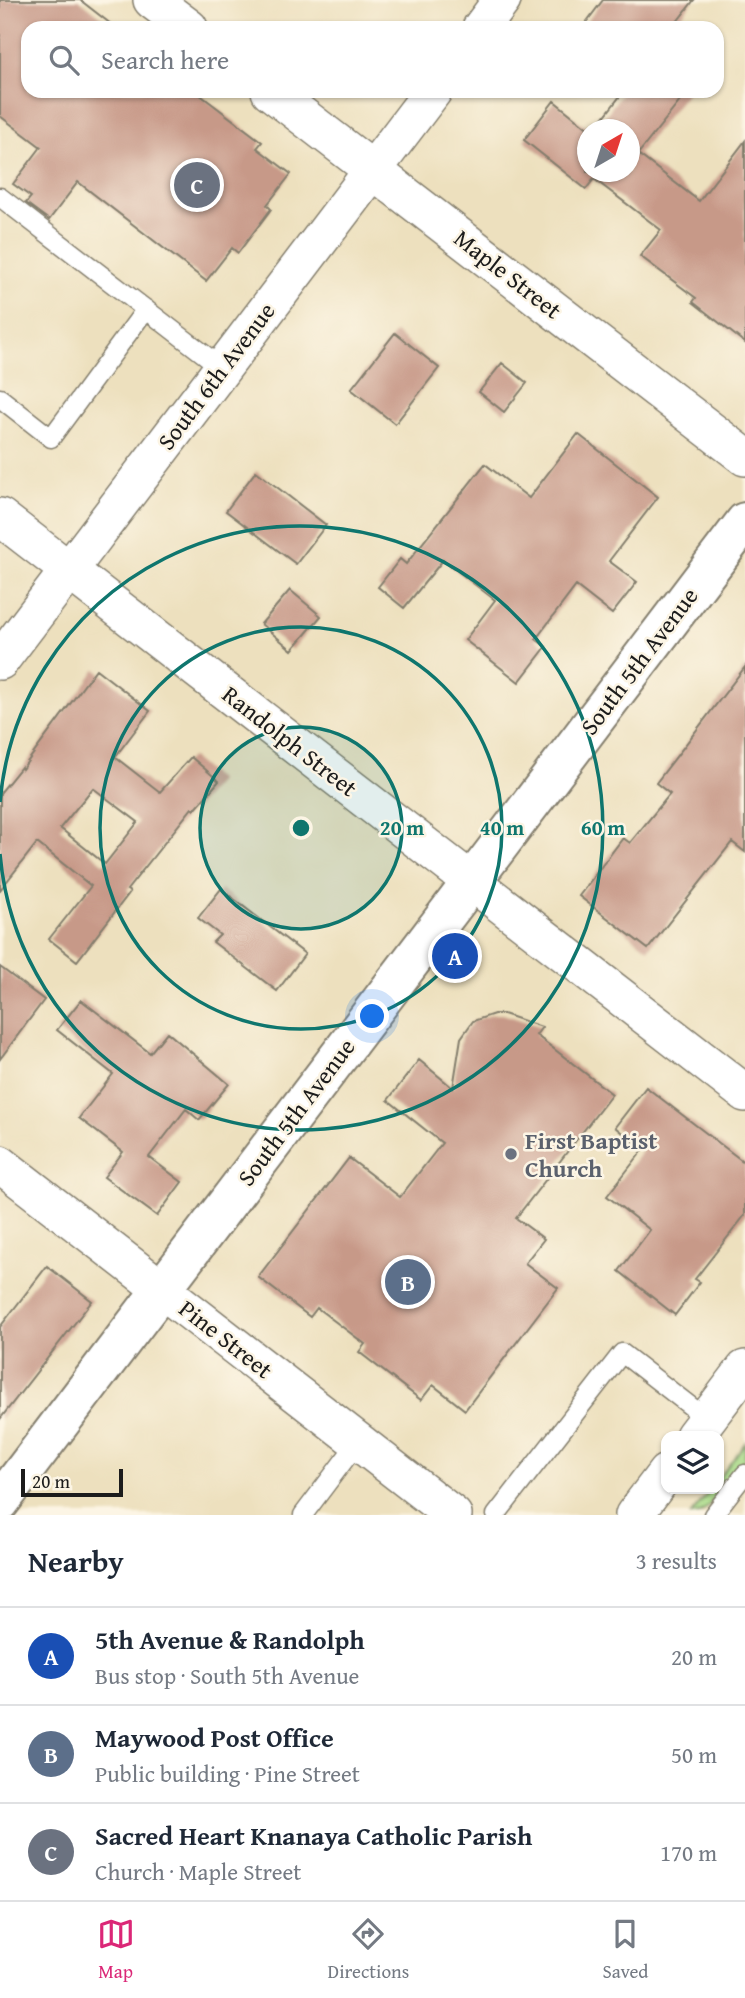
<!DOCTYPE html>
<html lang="en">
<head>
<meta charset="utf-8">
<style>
	:root { --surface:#fff; --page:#f6f6f7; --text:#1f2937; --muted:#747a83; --line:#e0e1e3; --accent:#db2777 }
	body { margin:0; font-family:"Gentium Book Plus",serif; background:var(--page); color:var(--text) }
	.controls { position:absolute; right:21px; bottom:21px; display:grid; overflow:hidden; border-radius:14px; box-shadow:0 2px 5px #0004 }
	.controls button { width:63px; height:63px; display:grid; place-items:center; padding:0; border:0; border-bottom:2px solid var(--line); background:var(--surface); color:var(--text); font:35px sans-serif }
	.compass { position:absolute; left:577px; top:119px; width:63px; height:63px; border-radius:50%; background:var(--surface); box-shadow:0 2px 5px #0004; rotate:39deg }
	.scale { position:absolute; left:21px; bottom:18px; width:102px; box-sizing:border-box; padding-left:7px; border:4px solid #1c1c1c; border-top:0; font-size:19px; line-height:24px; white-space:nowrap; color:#1c1c1c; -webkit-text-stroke:5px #fcf5e5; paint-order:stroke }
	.you { position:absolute; left:373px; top:1017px; width:24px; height:24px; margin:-18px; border:5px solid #fff; border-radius:50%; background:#1a73e8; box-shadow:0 0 0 10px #1a73e833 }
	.badge { display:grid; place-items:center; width:46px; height:46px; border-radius:50%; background:var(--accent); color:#fff; font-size:23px; font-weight:700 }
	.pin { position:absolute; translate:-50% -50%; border:4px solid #fff; box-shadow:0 2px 7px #0006 }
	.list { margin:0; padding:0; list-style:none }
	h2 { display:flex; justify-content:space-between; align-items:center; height:91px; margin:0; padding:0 28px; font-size:30px }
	h2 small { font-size:23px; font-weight:400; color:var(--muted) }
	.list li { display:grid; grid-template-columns:46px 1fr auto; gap:21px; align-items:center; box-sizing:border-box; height:98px; padding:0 28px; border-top:2px solid var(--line) }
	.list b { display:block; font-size:26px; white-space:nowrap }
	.list p { margin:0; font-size:23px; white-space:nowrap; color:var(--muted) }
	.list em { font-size:23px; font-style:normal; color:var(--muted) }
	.icon { flex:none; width:38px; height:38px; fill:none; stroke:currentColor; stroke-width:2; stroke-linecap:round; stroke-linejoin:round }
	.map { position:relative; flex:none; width:745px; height:1515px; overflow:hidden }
	.search { position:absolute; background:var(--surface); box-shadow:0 2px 5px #0004; left:21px; right:21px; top:21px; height:77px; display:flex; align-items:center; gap:18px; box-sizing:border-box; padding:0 24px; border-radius:21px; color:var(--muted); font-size:26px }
	.sheet { height:385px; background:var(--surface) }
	nav { display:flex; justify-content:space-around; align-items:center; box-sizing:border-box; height:98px; border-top:2px solid var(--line); background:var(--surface); font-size:19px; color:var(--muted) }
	nav a { display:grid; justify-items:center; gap:4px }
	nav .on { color:var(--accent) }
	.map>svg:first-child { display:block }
	.green { fill:#a9da88; stroke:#627b52; stroke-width:2 }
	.building { fill:#c79988; fill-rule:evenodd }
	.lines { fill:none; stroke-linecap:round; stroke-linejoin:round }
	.lane-casing { stroke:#847e6d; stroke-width:21 }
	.street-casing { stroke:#847e6d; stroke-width:40 }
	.secondary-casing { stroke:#847e6d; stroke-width:42 }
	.lane { stroke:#fff; stroke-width:18 }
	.street { stroke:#fff; stroke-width:37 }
	.secondary { stroke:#fff; stroke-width:38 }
	.ring { fill:none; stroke:#0f766e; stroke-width:3.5 }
	.worship-dot { fill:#6b7280; stroke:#fcf5e5; stroke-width:2.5 }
	.labels { text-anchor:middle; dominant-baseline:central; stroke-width:5; stroke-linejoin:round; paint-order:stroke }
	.street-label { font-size:24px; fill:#1c1c1c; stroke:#fcf5e5 }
	.worship-label { font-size:24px; font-weight:bold; fill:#5b616d; stroke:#fcf5e5; text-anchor:start }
	.centre { fill:#0f766e; stroke:#fcf5e5; stroke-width:3.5 }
	.ring-label { font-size:21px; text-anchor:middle; font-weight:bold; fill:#0f766e; stroke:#fcf5e5; stroke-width:5; stroke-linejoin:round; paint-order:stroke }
</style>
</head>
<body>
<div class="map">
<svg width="745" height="1515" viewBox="0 0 745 1515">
	<rect width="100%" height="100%" fill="#fcf5e5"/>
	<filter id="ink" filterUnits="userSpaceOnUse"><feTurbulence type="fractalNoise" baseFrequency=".0143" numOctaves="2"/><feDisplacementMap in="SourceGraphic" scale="14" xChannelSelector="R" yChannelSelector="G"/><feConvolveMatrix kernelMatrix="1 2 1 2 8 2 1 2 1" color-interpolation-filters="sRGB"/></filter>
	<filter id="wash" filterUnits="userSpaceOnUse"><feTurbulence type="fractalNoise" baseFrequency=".00686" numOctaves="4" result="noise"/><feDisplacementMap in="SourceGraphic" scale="28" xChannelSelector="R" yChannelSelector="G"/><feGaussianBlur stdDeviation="1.57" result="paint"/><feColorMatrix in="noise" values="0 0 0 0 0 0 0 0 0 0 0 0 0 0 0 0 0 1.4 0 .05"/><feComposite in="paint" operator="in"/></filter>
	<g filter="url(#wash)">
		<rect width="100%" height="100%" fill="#ede0be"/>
		<!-- green -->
		<path class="green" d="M745,1443V1459L706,1509L699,1514L691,1515L711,1489H719V1478Z"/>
		<g id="blocks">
			<!-- building -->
			<path class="building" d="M0,0H80L116,28H28V91H195L262,142L257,148L291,174L267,205L271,209L238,253L232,248L206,281L78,182L49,220L26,203L31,197L13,184L41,147L0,116Z
				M603,0H694L672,28H582Z
				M624,91H688L638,154L699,201L745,141V343L693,302L696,298L640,256L661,230L594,179L586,189L524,140L554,101L590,130H587V172H629V130H594Z
				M395,333L439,368L395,424L351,389Z
				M502,363L527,383L504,412L479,392Z
				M578,434L658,497L609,561L637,582L612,614L576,586L536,639L546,647L519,682L465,640L495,600L443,560L404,608L378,587L400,559L406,564L485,464L529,498Z
				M256,471L326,525L296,564L226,511Z
				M290,590L321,616L292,650L261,624Z
				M745,667V852L732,842L648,949L579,896L623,838L630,843L670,794L656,783Z
				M96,669L150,711L115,757L160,792L191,757L219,781L194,810L192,808L127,890L130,892L77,961L49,939L91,886L37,843L0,890V793L21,767L22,769ZM93,788L138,822L105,864L60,828Z
				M221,889L305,954L277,991L213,942L220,935L198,918Z
				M0,967L44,1000L0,1059Z
				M81,1000L150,1053L167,1032L229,1084L199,1120L186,1109L149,1157L182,1182L157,1216L104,1177L123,1152L79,1118L113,1074L57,1030Z
				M494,1014H503L542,1027L536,1035L612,1094L516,1218L544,1239L525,1263L558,1288L465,1410L433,1385L421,1400L359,1352L365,1344L317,1308L310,1317L258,1277L349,1158L400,1197L442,1143L388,1100L419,1060L453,1088L461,1038L473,1021Z
				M646,1087L745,1163V1215L695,1279L700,1282L675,1315L619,1271L650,1230L607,1196L643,1150L615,1127Z
				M47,1266L92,1301L0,1419V1327Z"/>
		</g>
	</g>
	<g filter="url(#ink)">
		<use href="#blocks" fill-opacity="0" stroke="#847e6d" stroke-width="2"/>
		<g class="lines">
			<defs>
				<path id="lane" d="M0,197L222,368
					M0,398L51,438L146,309
					M303,1515L358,1442
					M496,1515L622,1353L707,1419
					M713,1515L745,1474"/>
				<path id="street" d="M152,0L189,28
					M481,28L502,0
					M270,91L745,457
					M0,517L745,1093
					M0,661L433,91
					M0,1164L453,1515
					M694,1436L745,1369
					M634,1515L666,1473"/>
				<path id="secondary" d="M0,1502L745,522"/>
			</defs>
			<!-- lane casing -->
			<use href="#lane" class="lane-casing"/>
			<!-- street casing -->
			<use href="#street" class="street-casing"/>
			<!-- secondary casing -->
			<use href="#secondary" class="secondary-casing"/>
			<!-- lane -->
			<use href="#lane" class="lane"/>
			<!-- street -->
			<use href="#street" class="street"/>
			<!-- secondary -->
			<use href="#secondary" class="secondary"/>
		</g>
	</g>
	<!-- distance rings -->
	<circle cx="301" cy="828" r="101" fill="#0f766e" fill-opacity=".12"/>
	<g class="ring">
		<circle cx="301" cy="828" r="101"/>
		<circle cx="301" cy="828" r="201"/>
		<path d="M0 802A302 302 0 1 1 0 854"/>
	</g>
	<!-- markers -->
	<circle class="worship-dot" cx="511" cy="1154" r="7"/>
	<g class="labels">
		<!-- street labels -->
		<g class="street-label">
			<text transform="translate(508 274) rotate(38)">Maple Street</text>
			<text transform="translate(216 376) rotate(-53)">South 6th Avenue</text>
			<text transform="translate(639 661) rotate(-53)">South 5th Avenue</text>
			<text transform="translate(290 741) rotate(38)">Randolph Street</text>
			<text transform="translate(296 1112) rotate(-53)">South 5th Avenue</text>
			<text transform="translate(226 1339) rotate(38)">Pine Street</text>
		</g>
		<!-- worship labels -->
		<g class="worship-label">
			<text x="525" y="1140">First Baptist<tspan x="525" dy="28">Church</tspan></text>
		</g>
	</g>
	<circle cx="301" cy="828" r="10" class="centre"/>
	<g class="ring-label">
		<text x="402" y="835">20 m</text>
		<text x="502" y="835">40 m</text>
		<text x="603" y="835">60 m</text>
	</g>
</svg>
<div class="controls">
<button><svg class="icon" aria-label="layers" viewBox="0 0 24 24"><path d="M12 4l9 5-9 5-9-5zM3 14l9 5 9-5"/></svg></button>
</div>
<svg class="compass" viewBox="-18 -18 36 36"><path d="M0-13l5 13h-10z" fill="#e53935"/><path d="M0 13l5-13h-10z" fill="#747a83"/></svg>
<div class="scale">20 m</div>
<div class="you"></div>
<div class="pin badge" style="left:455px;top:956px;background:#1a4fb4">A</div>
<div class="pin badge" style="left:408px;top:1282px;background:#5c6f8a">B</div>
<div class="pin badge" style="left:197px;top:185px;background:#6b7280">C</div>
<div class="search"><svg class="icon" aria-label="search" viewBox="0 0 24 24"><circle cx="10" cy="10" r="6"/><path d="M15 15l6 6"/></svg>Search here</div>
</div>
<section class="sheet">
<h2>Nearby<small>3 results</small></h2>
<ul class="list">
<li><span class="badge" style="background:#1a4fb4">A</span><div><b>5th Avenue &amp; Randolph</b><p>Bus stop · South 5th Avenue</p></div><em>20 m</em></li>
<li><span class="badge" style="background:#5c6f8a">B</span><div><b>Maywood Post Office</b><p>Public building · Pine Street</p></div><em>50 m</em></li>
<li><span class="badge" style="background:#6b7280">C</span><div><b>Sacred Heart Knanaya Catholic Parish</b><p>Church · Maple Street</p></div><em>170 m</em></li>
</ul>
</section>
<nav>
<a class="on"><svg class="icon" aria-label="map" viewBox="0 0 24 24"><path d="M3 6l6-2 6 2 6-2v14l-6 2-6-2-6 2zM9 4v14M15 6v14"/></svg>Map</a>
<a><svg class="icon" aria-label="directions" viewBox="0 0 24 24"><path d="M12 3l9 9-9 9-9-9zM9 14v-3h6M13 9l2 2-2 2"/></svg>Directions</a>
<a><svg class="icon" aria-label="saved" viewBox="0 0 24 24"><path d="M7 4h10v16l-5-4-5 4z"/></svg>Saved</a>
</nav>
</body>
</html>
